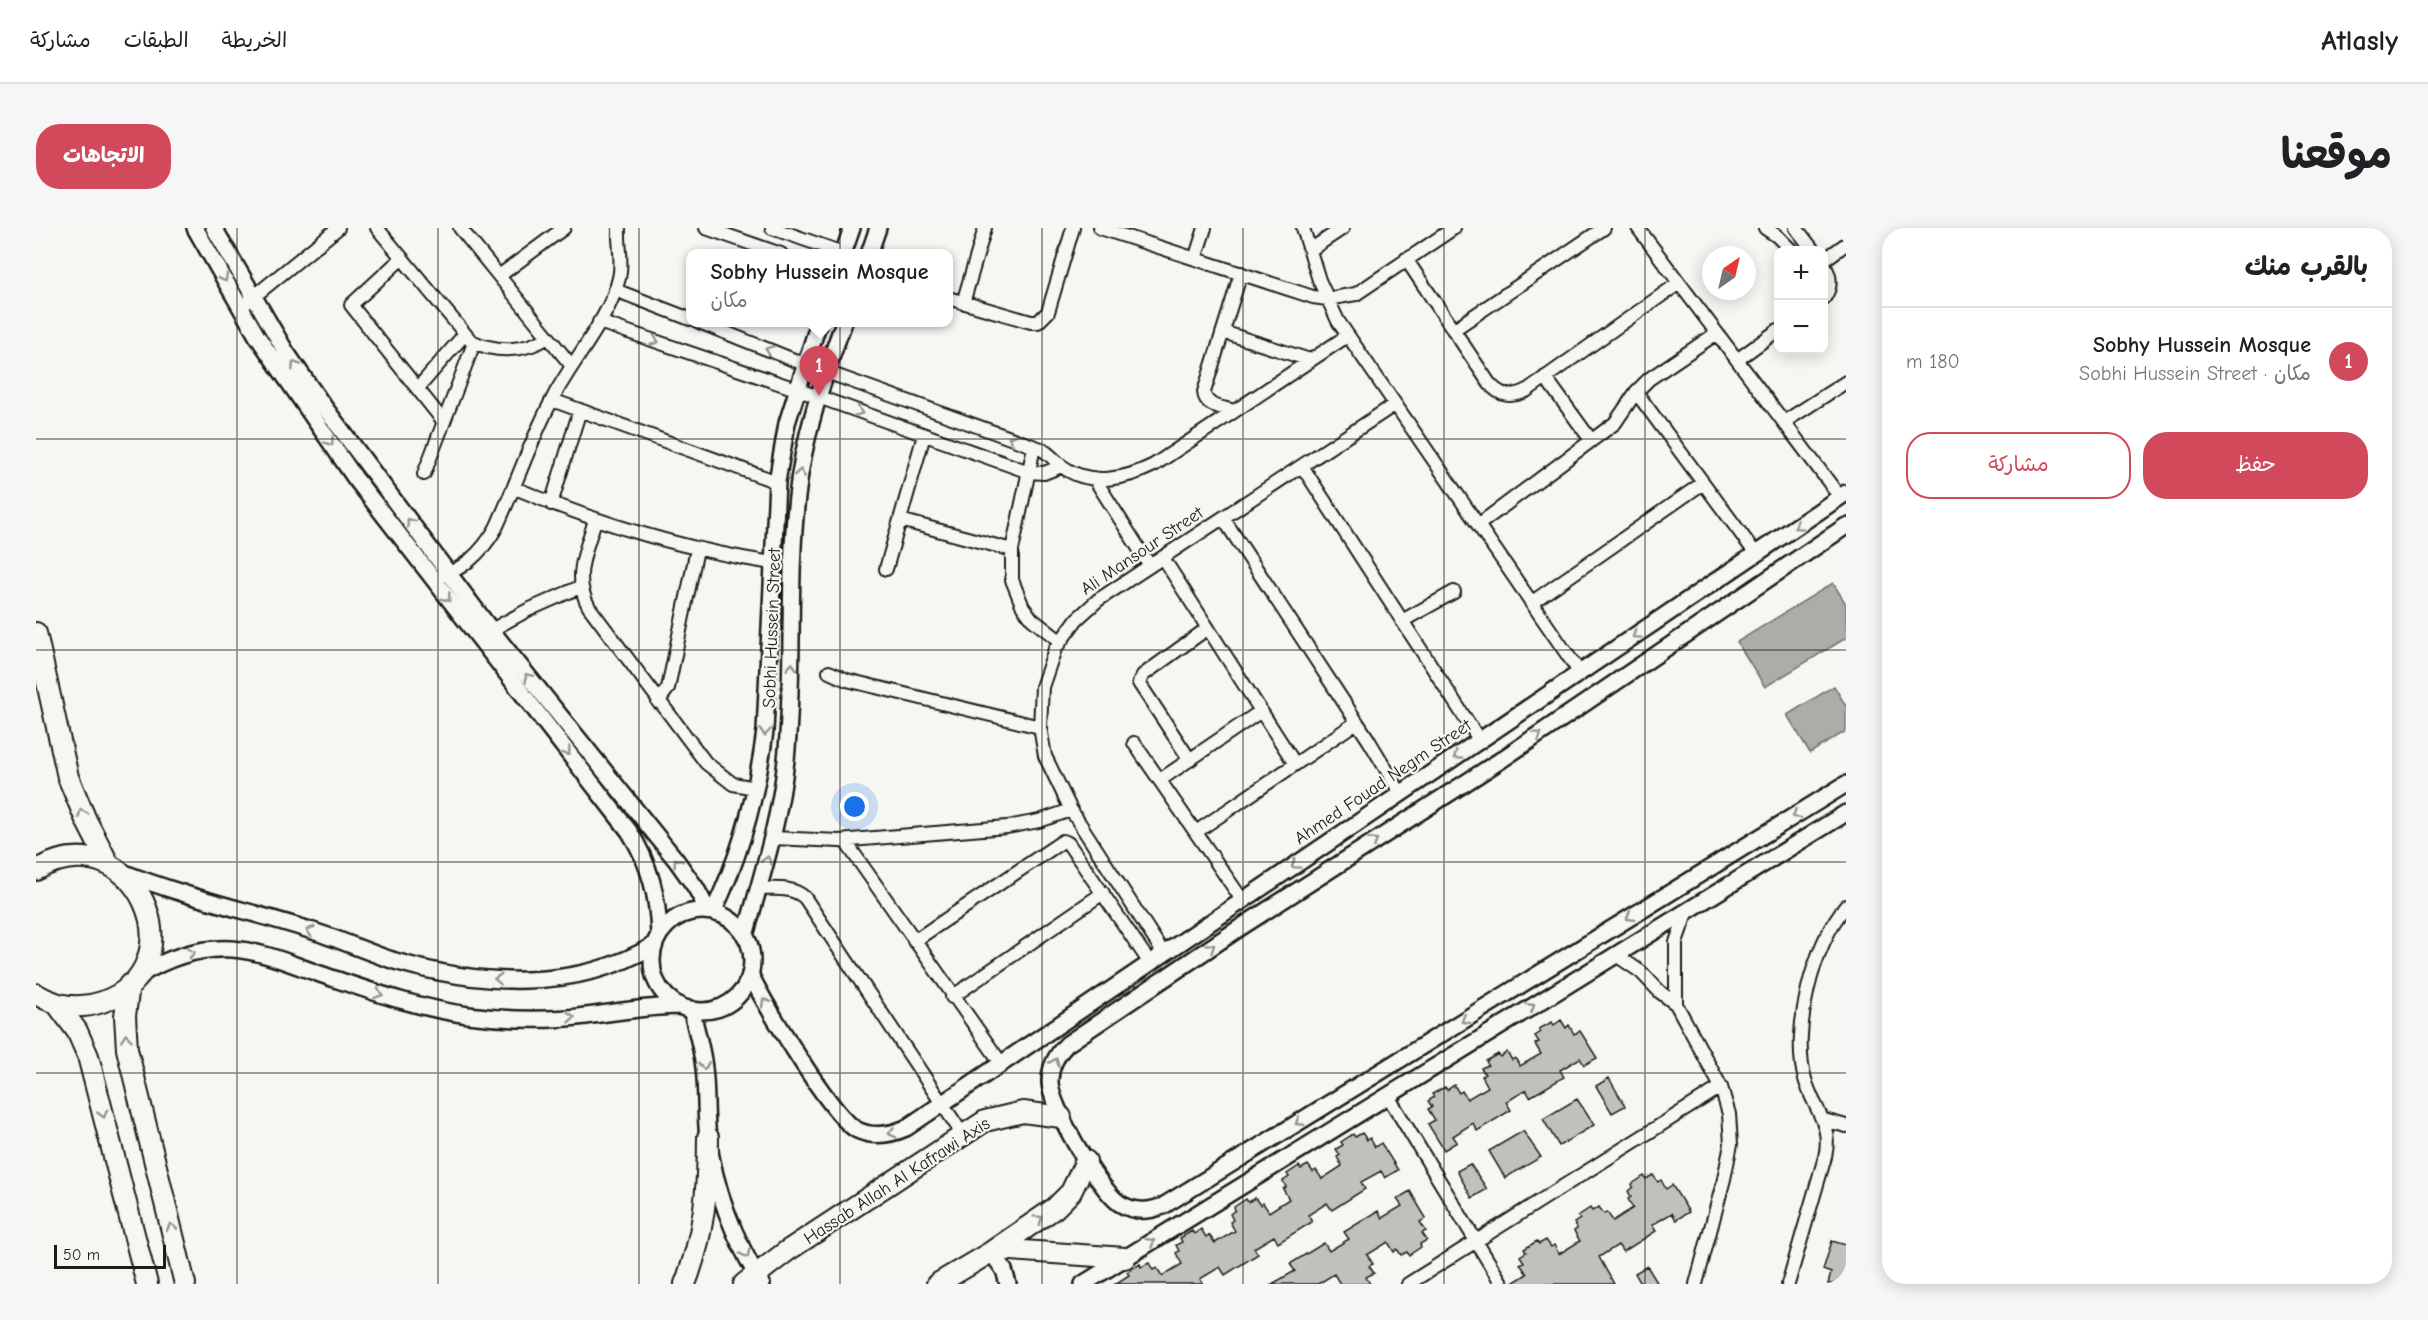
<!DOCTYPE html>
<html lang="ar">
<head>
<meta charset="utf-8">
<style>
	:root { --surface:#fff; --page:#f6f6f6; --text:#202124; --muted:#757577; --line:#e0e0e0; --accent:#d1495b }
	body { margin:0; font-family:"Comic Neue","Playpen Sans Arabic",sans-serif; background:var(--page); color:var(--text); direction:rtl }
	.controls { position:absolute; right:18px; top:18px; display:grid; overflow:hidden; border-radius:12px; box-shadow:0 3px 15px #0003 }
	.controls button { width:54px; height:54px; display:grid; place-items:center; padding:0; border:0; border-bottom:2px solid var(--line); background:var(--surface); color:var(--text); font:30px sans-serif }
	.compass { position:absolute; left:1666px; top:18px; width:54px; height:54px; border-radius:50%; background:var(--surface); box-shadow:0 3px 15px #0003; rotate:34deg }
	.scale { position:absolute; left:18px; bottom:15px; width:112px; box-sizing:border-box; padding-left:6px; border:3px solid #1c1c1c; border-top:0; font-size:16px; line-height:21px; white-space:nowrap; color:#1c1c1c; -webkit-text-stroke:4px #f6f6f2; paint-order:stroke }
	.you { position:absolute; left:819px; top:579px; width:21px; height:21px; margin:-15px; border:4px solid #fff; border-radius:50%; background:#1a73e8; box-shadow:0 0 0 9px #1a73e833 }
	.badge { display:grid; place-items:center; width:39px; height:39px; border-radius:50%; background:var(--accent); color:#fff; font-size:20px; font-weight:700 }
	.pin { position:absolute; translate:-50% -50px; filter:drop-shadow(0 2px 3px #0008) }
	.pin::after { content:''; position:absolute; top:32px; width:21px; height:18px; background:inherit; clip-path:polygon(0 0,100% 0,50% 100%) }
	.popup { position:absolute; left:650px; top:21px; width:267px; height:78px; box-sizing:border-box; display:grid; place-content:center; border-radius:12px; background:var(--surface); filter:drop-shadow(0 2px 4px #0005); font-size:20px; white-space:nowrap; color:var(--muted) }
	.popup b { font-size:22px; color:var(--text) }
	.popup::after { content:''; position:absolute; left:50%; top:100%; margin-left:-12px; border:12px solid transparent; border-top-color:var(--surface) }
	.list { margin:0; padding:0; list-style:none }
	h2 { display:flex; justify-content:space-between; align-items:center; height:78px; margin:0; padding:0 24px; font-size:26px }
	h2 small { font-size:20px; font-weight:400; color:var(--muted) }
	.list li { display:grid; grid-template-columns:39px 1fr auto; gap:18px; align-items:center; box-sizing:border-box; height:108px; padding:0 24px; border-top:2px solid var(--line) }
	.list b { display:block; font-size:22px; white-space:nowrap }
	.list p { margin:0; font-size:20px; white-space:nowrap; color:var(--muted) }
	.list em { font-size:20px; font-style:normal; color:var(--muted) }
	.actions { display:flex; gap:12px; padding:18px 24px }
	.actions a { flex:1; padding:14px 0; border:2px solid var(--accent); border-radius:24px; text-align:center; font-size:21px; color:var(--accent) }
	.actions .main { background:var(--accent); color:#fff }
	.map { position:relative; flex:none; width:1810px; height:1056px; overflow:hidden; direction:ltr; border-radius:24px }
	header { display:flex; align-items:center; gap:36px; box-sizing:border-box; height:84px; padding:0 30px; background:var(--surface); border-bottom:2px solid var(--line) }
	header strong { font-size:28px }
	nav { display:flex; gap:33px; margin-inline-start:auto; font-size:21px }
	.intro { display:flex; align-items:center; justify-content:space-between; box-sizing:border-box; height:144px; padding:0 36px }
	h1 { margin:0; font-size:42px }
	.button { padding:15px 27px; border-radius:24px; background:var(--accent); color:#fff; font-size:21px; font-weight:700 }
	main { display:flex; gap:36px; padding:0 36px }
	aside { flex:1; background:var(--surface); border-radius:24px; box-shadow:0 3px 15px #0003 }
	.map>svg:first-child { display:block }
	.water { fill:#acaca9; stroke:#727271; stroke-width:1.5 }
	.building { fill:#c0c0bd; stroke:#1c1c1c; stroke-width:1.5 }
	.lines { fill:none; stroke-linecap:round; stroke-linejoin:round }
	.minor-casing { stroke:#1c1c1c; stroke-width:16 }
	.tertiary-casing { stroke:#1c1c1c; stroke-width:20 }
	.primary-casing { stroke:#1c1c1c; stroke-width:24 }
	.minor { stroke:#f6f6f2; stroke-width:12 }
	.tertiary { stroke:#f6f6f2; stroke-width:15 }
	.primary { stroke:#f6f6f2; stroke-width:20 }
	.oneway { stroke:#949492 }
	.grid { fill:none; stroke:#1c1c1c; stroke-width:1.5; stroke-opacity:0.55 }
	.labels { text-anchor:middle; dominant-baseline:central; stroke-width:4.5; stroke-linejoin:round; paint-order:stroke }
	.street-label { font-size:18px; fill:#1c1c1c; stroke:#f6f6f2 }
</style>
</head>
<body>
<header>
<strong>Atlasly</strong>
<nav><a>الخريطة</a><a>الطبقات</a><a>مشاركة</a></nav>
</header>
<div class="intro"><h1>موقعنا</h1><a class="button">الاتجاهات</a></div>
<main>
<aside>
<h2>بالقرب منك<small></small></h2>
<ul class="list">
<li><span class="badge">1</span><div><b>Sobhy Hussein Mosque</b><p>مكان · Sobhi Hussein Street</p></div><em>180 m</em></li>
</ul>
<div class="actions"><a class="main">حفظ</a><a>مشاركة</a></div>
</aside>
<div class="map">
<svg width="1810" height="1056" viewBox="0 0 1810 1056">
	<rect width="100%" height="100%" fill="#f6f6f2"/>
	<filter id="ink" filterUnits="userSpaceOnUse"><feTurbulence type="fractalNoise" baseFrequency=".0167" numOctaves="2"/><feDisplacementMap in="SourceGraphic" scale="12" xChannelSelector="R" yChannelSelector="G"/><feConvolveMatrix kernelMatrix="1 2 1 2 8 2 1 2 1" color-interpolation-filters="sRGB"/></filter>
	<g filter="url(#ink)">
		<!-- water -->
		<path class="water" d="M1797,355L1810,376V410L1729,459L1701,414Z
			M1798,458L1810,478V503L1774,525L1751,487Z"/>
		<!-- building -->
		<path class="building" d="M1525,792L1530,800L1533,797L1538,806L1544,803L1561,830L1548,837L1544,830L1524,842L1528,849L1494,869L1490,862L1470,874L1475,882L1441,903L1437,895L1417,908L1421,914L1408,922L1392,896L1399,892L1392,881L1396,879L1392,873L1398,869L1396,866L1409,859L1411,862L1418,857L1423,865L1426,863L1431,871L1452,859L1446,848L1449,846L1445,840L1452,837L1450,833L1462,826L1464,829L1471,824L1476,832L1479,830L1484,838L1505,826L1499,816L1503,814L1499,808L1505,804L1503,801L1516,794L1518,797Z
			M1573,850L1589,878L1576,885L1560,858Z
			M1541,871L1558,897L1523,918L1507,891Z
			M1487,903L1505,929L1469,950L1453,923Z
			M1326,905L1331,912L1334,910L1339,919L1345,915L1362,942L1349,950L1345,943L1325,954L1329,961L1296,982L1291,975L1272,987L1276,994L1242,1015L1238,1008L1218,1020L1222,1026L1189,1047L1184,1039L1164,1051L1167,1056H1079L1093,1047L1091,1044L1104,1036L1105,1039L1113,1035L1117,1042L1121,1040L1126,1048L1146,1036L1140,1025L1143,1023L1140,1017L1146,1014L1144,1010L1156,1003L1158,1006L1165,1001L1170,1009L1173,1007L1179,1015L1199,1003L1194,994L1197,992L1194,986L1199,982L1198,979L1210,971L1212,974L1219,970L1224,977L1227,975L1233,984L1253,971L1247,961L1250,959L1247,953L1253,949L1251,946L1263,938L1265,941L1272,937L1277,944L1280,942L1286,951L1306,938L1301,929L1304,927L1300,921L1307,917L1305,914L1317,906L1319,909Z
			M1434,936L1451,961L1436,970L1421,943Z
			M1617,947L1622,954L1625,952L1630,961L1636,957L1653,984L1640,992L1636,985L1616,997L1620,1003L1587,1024L1582,1017L1563,1029L1578,1056H1475L1491,1046L1484,1036L1488,1034L1484,1028L1490,1024L1488,1021L1501,1013L1503,1016L1510,1012L1515,1019L1518,1017L1523,1026L1544,1013L1538,1003L1541,1001L1538,995L1544,991L1542,988L1554,980L1556,983L1563,979L1568,986L1571,984L1577,993L1597,980L1592,971L1595,969L1592,963L1597,959L1596,956L1608,948L1610,951Z
			M1374,963L1390,990L1384,994L1390,1003L1386,1005L1391,1012L1384,1016L1385,1019L1373,1027L1371,1024L1365,1027L1361,1021L1358,1024L1352,1014L1331,1027L1337,1036L1333,1038L1338,1045L1330,1049L1334,1056H1304L1298,1046L1282,1056H1236L1259,1043L1254,1036L1288,1015L1293,1023L1313,1011L1308,1004L1342,983L1346,990L1366,978L1361,971Z
			M1796,1013L1810,1017V1056H1792L1795,1045L1787,1042Z
			M1611,1038L1622,1056H1605L1599,1045Z"/>
		<g class="lines">
			<defs>
				<path id="minor" d="M341,0L435,113C460,125 490,124 512,109
					M424,0L535,137
					M670,0L745,26
					M736,0L807,25
					M1064,0L1277,69L1291,71L1320,66L1418,0
					M1267,0L1283,52L1302,93L1544,445
					M1602,0L1804,269
					M1729,0L1741,8L1755,22
					M1760,0L1777,22
					M1274,22L1307,0
					M366,30L315,77L408,194
					M1159,31L1169,0
					M1370,31L1453,155C1464,168 1474,170 1490,163L1643,55
					M1788,32L1810,16
					M1788,37C1795,48 1796,59 1788,70
					M463,48L528,0
					M579,62L654,91
					M912,70L995,94H1002L1012,84L1037,0
					M927,75L949,0
					M204,80L302,0
					M563,94L760,161L993,244L1008,245L1026,238
					M663,94L768,136L1005,221C1014,226 1019,233 1027,239C1055,259 1090,251 1118,237L1311,108
					M1417,102L1568,0
					M1187,104L1274,132
					M1701,132L1742,102
					M1509,149L1555,212
					M382,160L428,107
					M1600,164L1720,326
					M516,172L741,254
					M1198,183C1186,179 1169,179 1168,164L1205,45
					M1748,194L1810,154
					M998,219L976,322V352L987,379L996,391L1024,413
					M1266,238L1444,513
					M388,246L438,115
					M1058,250L1114,338
					M479,260C561,295 647,321 736,335
					M515,276L544,182
					M1187,290L1332,511L1365,566
					M559,292C550,323 536,349 553,379L670,535L697,556L720,560
					M864,292L976,322
					M1442,297L1579,195L1600,164L1613,151L1681,105
					M1127,330L1259,536
					M850,341L888,207
					M397,351C426,343 445,326 460,300C480,257 495,211 517,170C536,133 574,90 583,50C587,34 582,16 583,0
					M1495,375L1667,255
					M1366,393L1418,364
					M448,406L492,382L544,359
					M793,444L811,452L1004,499
					M622,474L632,460L661,321
					M1098,515L1207,673
					M1154,532L1103,455L1107,447L1172,400
					M1124,552L1225,483
					M1160,604L1321,494
					M737,610L803,613L971,599L1003,593L1035,582
					M809,613L965,835
					M722,661C738,661 757,658 769,670L927,907
					M878,713L1027,613L1032,615L1114,735
					M1128,726L1035,582L1009,528L1004,499L1006,459L1019,421L1041,391L1062,372L1358,177
					M1580,727L1605,744L1624,764L1640,776L1685,859L1693,886L1695,916L1688,951L1660,1056
					M916,769L1067,665
					M1640,776V714L1651,683
					M1352,868L1466,1056
					M1788,892L1810,898
					M1372,1056L1685,859
					M1752,1056L1789,929C1797,895 1777,881 1769,851C1755,804 1777,715 1810,678"/>
				<path id="tertiary" d="M159,0L221,108L319,250L593,603C614,636 622,668 623,707
					M178,0L250,124L286,176L455,402L640,632L660,660L672,683
					M807,26L816,0
					M833,26L842,0
					M1810,298L1465,532L1205,699L1031,816C1021,826 1014,838 1014,853C1013,877 1063,961 1083,975C1097,984 1112,984 1127,978L1810,556
					M86,644C149,669 214,683 277,703C305,712 331,724 359,733C443,758 541,764 618,717
					M616 733a50 50 0 1 1 100 0a50 50 0 1 1-100 0Z
					M677,684C705,627 721,567 729,503L741,254L751,195L783,94
					M709,708C725,650 744,592 750,532C759,445 751,356 761,269C767,209 787,151 808,94
					M714,746C729,776 795,888 821,902C838,910 854,907 870,900L1810,265
					M102,748C131,730 162,719 196,721C227,723 255,736 284,746C332,762 381,780 432,787C471,792 512,793 550,788C582,784 612,778 645,778
					M655,781C660,801 666,820 668,840C671,863 669,886 672,909C678,960 699,1013 726,1056
					M955,1024L968,1042L972,1056
					M1047,1056L1810,585"/>
				<path id="primary" d="M0,405L32,549L50,592L73,637
					M0,642C99,586 166,739 66,774C43,782 20,778 0,766
					M93,757L89,788L91,821L149,1056
					M21,776L41,803L52,828L111,1056
					M960,1021L1089,1030
					M649,1056C668,1008 672,960 672,909
					M708,1056L751,1023L949,893L987,884L1025,889
					M901,1056L955,1024L1019,980L1035,964L1050,933"/>
			</defs>
			<!-- minor casing -->
			<use href="#minor" class="minor-casing"/>
			<!-- tertiary casing -->
			<use href="#tertiary" class="tertiary-casing"/>
			<!-- primary casing -->
			<use href="#primary" class="primary-casing"/>
			<!-- minor -->
			<use href="#minor" class="minor"/>
			<!-- tertiary -->
			<use href="#tertiary" class="tertiary"/>
			<!-- primary -->
			<use href="#primary" class="primary"/>
		</g>
		<!-- one-way arrows -->
		<defs><path id="oneway-chevron" d="M-2-3.5L2.5 0L-2 3.5" fill="none" stroke-width="1.6" stroke-linecap="round" stroke-linejoin="round" transform="scale(1.5)"/></defs>
		<g class="oneway">
			<use href="#oneway-chevron" transform="translate(188 50) rotate(62)"/>
			<use href="#oneway-chevron" transform="translate(619 113) rotate(19)"/>
			<use href="#oneway-chevron" transform="translate(733 122) rotate(-159)"/>
			<use href="#oneway-chevron" transform="translate(259 137) rotate(-124)"/>
			<use href="#oneway-chevron" transform="translate(823 184) rotate(20)"/>
			<use href="#oneway-chevron" transform="translate(976 211) rotate(-160)"/>
			<use href="#oneway-chevron" transform="translate(294 214) rotate(56)"/>
			<use href="#oneway-chevron" transform="translate(764 245) rotate(-81)"/>
			<use href="#oneway-chevron" transform="translate(374 294) rotate(-127)"/>
			<use href="#oneway-chevron" transform="translate(1762 298) rotate(146)"/>
			<use href="#oneway-chevron" transform="translate(411 370) rotate(52)"/>
			<use href="#oneway-chevron" transform="translate(1600 407) rotate(146)"/>
			<use href="#oneway-chevron" transform="translate(756 439) rotate(-88)"/>
			<use href="#oneway-chevron" transform="translate(492 449) rotate(-129)"/>
			<use href="#oneway-chevron" transform="translate(729 504) rotate(95)"/>
			<use href="#oneway-chevron" transform="translate(1502 507) rotate(-34)"/>
			<use href="#oneway-chevron" transform="translate(531 524) rotate(52)"/>
			<use href="#oneway-chevron" transform="translate(1421 528) rotate(146)"/>
			<use href="#oneway-chevron" transform="translate(46 585) rotate(-114)"/>
			<use href="#oneway-chevron" transform="translate(1760 587) rotate(148)"/>
			<use href="#oneway-chevron" transform="translate(1338 613) rotate(-33)"/>
			<use href="#oneway-chevron" transform="translate(731 632) rotate(-75)"/>
			<use href="#oneway-chevron" transform="translate(641 634) rotate(-127)"/>
			<use href="#oneway-chevron" transform="translate(1259 637) rotate(146)"/>
			<use href="#oneway-chevron" transform="translate(1594 689) rotate(148)"/>
			<use href="#oneway-chevron" transform="translate(274 703) rotate(-163)"/>
			<use href="#oneway-chevron" transform="translate(1175 719) rotate(-34)"/>
			<use href="#oneway-chevron" transform="translate(155 725) rotate(-12)"/>
			<use href="#oneway-chevron" transform="translate(462 751) rotate(-177)"/>
			<use href="#oneway-chevron" transform="translate(343 766) rotate(19)"/>
			<use href="#oneway-chevron" transform="translate(729 774) rotate(-121)"/>
			<use href="#oneway-chevron" transform="translate(1495 779) rotate(-32)"/>
			<use href="#oneway-chevron" transform="translate(535 789) rotate(-5)"/>
			<use href="#oneway-chevron" transform="translate(1429 792) rotate(148)"/>
			<use href="#oneway-chevron" transform="translate(90 810) rotate(-96)"/>
			<use href="#oneway-chevron" transform="translate(1019 834) rotate(-66)"/>
			<use href="#oneway-chevron" transform="translate(668 838) rotate(83)"/>
			<use href="#oneway-chevron" transform="translate(67 886) rotate(75)"/>
			<use href="#oneway-chevron" transform="translate(1263 894) rotate(148)"/>
			<use href="#oneway-chevron" transform="translate(856 905) rotate(165)"/>
			<use href="#oneway-chevron" transform="translate(1003 991) rotate(-35)"/>
			<use href="#oneway-chevron" transform="translate(135 999) rotate(-104)"/>
			<use href="#oneway-chevron" transform="translate(1115 1014) rotate(-32)"/>
			<use href="#oneway-chevron" transform="translate(710 1026) rotate(64)"/>
		</g>
	</g>
	<!-- grid -->
	<path class="grid" d="M201,0V1056M402,0V1056M603,0V1056M804,0V1056M1006,0V1056M1207,0V1056M1408,0V1056M1609,0V1056M0,211H1810M0,422H1810M0,634H1810M0,845H1810"/>
	<g class="labels">
		<!-- street labels -->
		<g class="street-label">
			<text transform="translate(1106 323) rotate(-34)">Ali Mansour Street</text>
			<text transform="translate(736 400) rotate(-88)">Sobhi Hussein Street</text>
			<text transform="translate(1347 554) rotate(-34)">Ahmed Fouad Negm Street</text>
			<text transform="translate(861 953) rotate(-33)">Hassab Allah Al Kafrawi Axis</text>
		</g>
	</g>
</svg>
<div class="controls">
<button>+</button>
<button>−</button>
</div>
<svg class="compass" viewBox="-18 -18 36 36"><path d="M0-13l5 13h-10z" fill="#e53935"/><path d="M0 13l5-13h-10z" fill="#757577"/></svg>
<div class="scale">50 m</div>
<div class="you"></div>
<div class="pin badge" style="left:783px;top:168px">1</div>
<div class="popup"><b>Sobhy Hussein Mosque</b>مكان</div>
</div>
</main>
</body>
</html>
